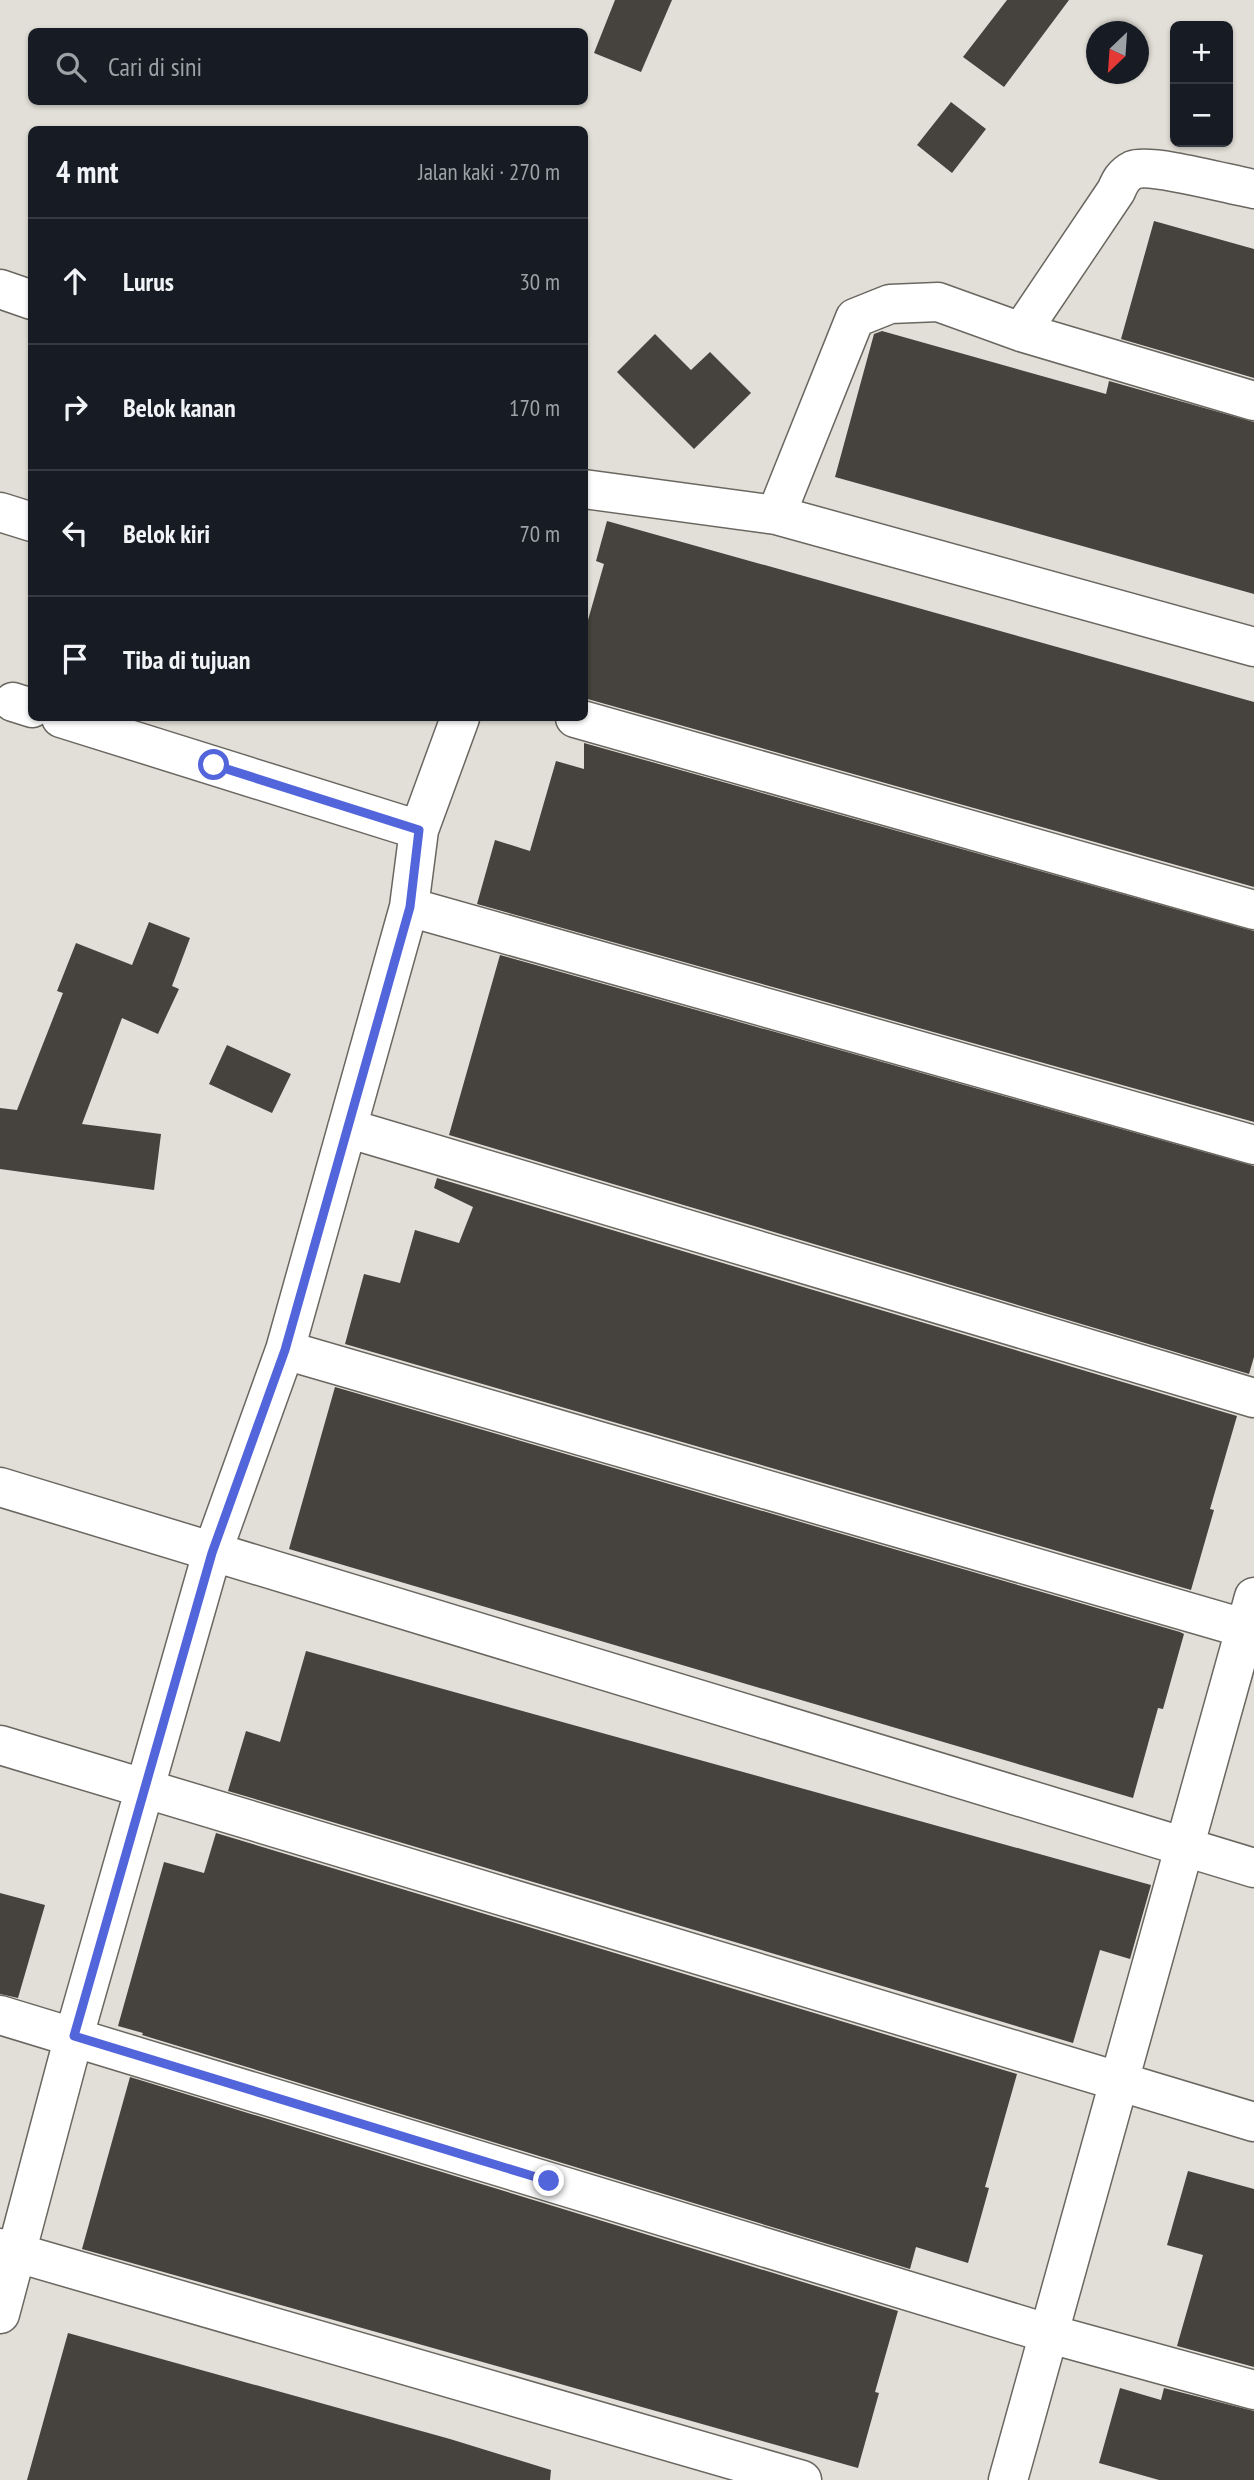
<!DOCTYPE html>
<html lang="id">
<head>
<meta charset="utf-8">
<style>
	:root { --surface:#171b24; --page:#20242c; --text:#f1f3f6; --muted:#9ea1a6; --line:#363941 }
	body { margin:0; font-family:"PT Sans Narrow",sans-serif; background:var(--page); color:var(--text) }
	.controls { position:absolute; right:21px; top:21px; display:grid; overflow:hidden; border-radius:10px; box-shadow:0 2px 5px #0004 }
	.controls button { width:63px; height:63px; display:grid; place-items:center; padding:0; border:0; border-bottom:2px solid var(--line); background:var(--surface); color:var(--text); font:35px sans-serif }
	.compass { position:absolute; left:1086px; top:21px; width:63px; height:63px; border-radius:50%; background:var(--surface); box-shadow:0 2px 5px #0004; rotate:205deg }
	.stop { position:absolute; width:21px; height:21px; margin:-16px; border:5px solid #5365db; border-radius:50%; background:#fff }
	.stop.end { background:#5365db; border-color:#fff; box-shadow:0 2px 7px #0008 }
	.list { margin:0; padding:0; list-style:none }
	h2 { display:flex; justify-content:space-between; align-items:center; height:91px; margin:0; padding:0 28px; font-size:30px }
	h2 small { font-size:23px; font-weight:400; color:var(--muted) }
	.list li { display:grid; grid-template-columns:46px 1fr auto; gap:21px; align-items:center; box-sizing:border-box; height:126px; padding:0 28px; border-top:2px solid var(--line) }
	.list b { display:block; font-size:26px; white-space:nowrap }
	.list em { font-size:23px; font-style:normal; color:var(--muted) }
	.icon { flex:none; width:38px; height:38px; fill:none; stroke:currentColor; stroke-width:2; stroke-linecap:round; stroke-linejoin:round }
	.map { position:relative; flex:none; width:1254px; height:2480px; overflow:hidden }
	.search { position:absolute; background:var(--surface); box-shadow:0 2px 5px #0004; left:28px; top:28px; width:560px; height:77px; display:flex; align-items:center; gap:18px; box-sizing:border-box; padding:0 24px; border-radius:10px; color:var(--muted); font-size:26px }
	.panel { position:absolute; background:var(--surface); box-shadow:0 2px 5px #0004; left:28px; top:126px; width:560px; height:595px; border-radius:10px }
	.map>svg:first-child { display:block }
	.building { fill:#46423d }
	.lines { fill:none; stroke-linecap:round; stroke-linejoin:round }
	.minor-casing { stroke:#6a6761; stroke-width:41 }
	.minor { stroke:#fff; stroke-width:38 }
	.route { stroke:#5365db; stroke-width:9 }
</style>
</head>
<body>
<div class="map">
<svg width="1254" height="2480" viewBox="0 0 1254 2480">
	<rect width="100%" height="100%" fill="#e2dfd8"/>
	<!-- building -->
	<path class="building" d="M615,0H672L641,72L594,53Z
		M1007,0H1069L1004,87L963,57Z
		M951,102L986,129L952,173L917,145Z
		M1154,221L1254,249V378L1121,339Z
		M882,331L1106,394L1109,381L1254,422V594L835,477L874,334Z
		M655,334L691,370L710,352L751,393L694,449L617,372Z
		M607,521L1254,702V887L584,698V634L604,564L596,561Z
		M584,743L1254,931V1122L477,904L495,840L530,851L556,761L584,769Z
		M149,922L190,938L172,986L179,989L158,1034L122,1018L82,1124L161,1134L154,1190L0,1169V1108L17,1110L63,993L57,991L76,943L132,965Z
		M500,955L1254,1166V1357L1249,1374L449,1135Z
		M227,1045L291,1074L272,1113L209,1084Z
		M437,1178L1237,1416L1210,1509L1214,1510L1191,1590L345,1344L364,1274L400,1283L415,1230L459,1243L473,1207L434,1188Z
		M335,1387L1180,1632L1184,1634L1163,1709L1158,1708L1133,1798L289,1549Z
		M306,1651L1151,1885L1130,1959L1100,1950L1073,2043L228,1791L246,1731L280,1742Z
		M216,1833L1017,2074L985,2187L989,2188L968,2263L916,2247L910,2269L142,2035L143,2033L118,2026L164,1862L204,1873Z
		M0,1893L45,1905L18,1998L0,1994Z
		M130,2077L898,2311L875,2392L879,2393L858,2468L82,2249Z
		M1188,2171L1254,2189V2367L1177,2346L1203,2255L1167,2245Z
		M68,2333L450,2439L551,2470L550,2480H27Z
		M1120,2388L1161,2400L1164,2388L1254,2411V2480H1159L1099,2463Z"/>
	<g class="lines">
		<defs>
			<path id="minor" d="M0,289L32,300
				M1021,332L1116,191C1120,182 1123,175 1133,170C1151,163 1231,185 1254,189
				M584,489L776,515L1254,647
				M0,512L32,522
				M776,515L855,318L890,304L938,302L1021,332L1254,401
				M13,702L32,708
				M61,718L419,830
				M575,718L1254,910
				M409,907L1254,1145
				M347,1128L1254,1398
				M285,1350L1254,1631
				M0,1487L1254,1868
				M0,1745L1254,2122
				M0,2015L1050,2334L1254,2390
				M0,2248L802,2480
				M0,2314L74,2036L212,1553L285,1350L409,907L419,830L460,718
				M1008,2480L1254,1597"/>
		</defs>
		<!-- minor casing -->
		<use href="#minor" class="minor-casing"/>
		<!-- minor -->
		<use href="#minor" class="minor"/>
	</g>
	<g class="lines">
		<!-- route -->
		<path class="route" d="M214,765L419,830L410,907L285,1350L212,1553L74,2036L549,2181"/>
	</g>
</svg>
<div class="controls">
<button>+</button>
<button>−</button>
</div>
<svg class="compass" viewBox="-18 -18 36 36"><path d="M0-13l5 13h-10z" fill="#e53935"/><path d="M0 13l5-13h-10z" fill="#9ea1a6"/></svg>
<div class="stop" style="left:214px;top:765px"></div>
<div class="stop end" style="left:549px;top:2181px"></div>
<div class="search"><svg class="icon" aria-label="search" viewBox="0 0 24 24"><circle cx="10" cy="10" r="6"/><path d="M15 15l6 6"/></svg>Cari di sini</div>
<section class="panel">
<h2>4 mnt<small>Jalan kaki · 270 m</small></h2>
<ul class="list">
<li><svg class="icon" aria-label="ahead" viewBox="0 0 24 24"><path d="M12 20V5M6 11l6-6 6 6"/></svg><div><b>Lurus</b></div><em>30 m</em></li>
<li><svg class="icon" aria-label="right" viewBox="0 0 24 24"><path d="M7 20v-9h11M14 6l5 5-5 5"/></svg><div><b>Belok kanan</b></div><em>170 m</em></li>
<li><svg class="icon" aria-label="left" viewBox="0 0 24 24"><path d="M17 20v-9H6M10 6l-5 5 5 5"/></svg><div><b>Belok kiri</b></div><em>70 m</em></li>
<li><svg class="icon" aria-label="arrive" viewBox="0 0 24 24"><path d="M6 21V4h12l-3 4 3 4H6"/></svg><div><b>Tiba di tujuan</b></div></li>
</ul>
</section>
</div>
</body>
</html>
